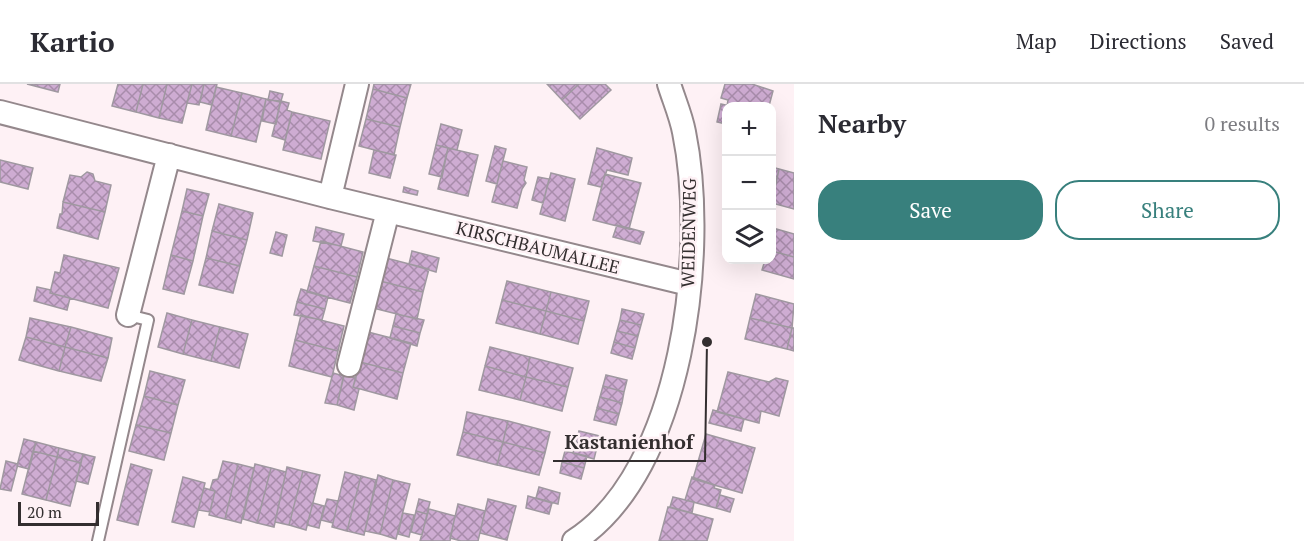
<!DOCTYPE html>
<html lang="en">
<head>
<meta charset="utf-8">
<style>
	:root { --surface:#fff; --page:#f2f2f3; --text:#2b2b33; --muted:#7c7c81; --line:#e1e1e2; --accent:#38807d }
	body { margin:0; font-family:"PT Serif",serif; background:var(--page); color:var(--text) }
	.controls { position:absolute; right:18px; top:18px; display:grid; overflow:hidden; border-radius:12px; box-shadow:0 6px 24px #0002 }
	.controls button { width:54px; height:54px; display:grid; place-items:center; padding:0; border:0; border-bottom:2px solid var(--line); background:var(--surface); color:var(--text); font:30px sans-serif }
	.scale { position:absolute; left:18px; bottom:15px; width:81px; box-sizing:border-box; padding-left:6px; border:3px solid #332e2f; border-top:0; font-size:16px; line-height:21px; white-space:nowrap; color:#332e2f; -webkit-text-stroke:4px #fef1f5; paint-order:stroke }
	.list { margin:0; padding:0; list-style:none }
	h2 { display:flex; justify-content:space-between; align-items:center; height:78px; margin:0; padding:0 24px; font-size:26px }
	h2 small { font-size:20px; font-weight:400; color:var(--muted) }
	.actions { display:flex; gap:12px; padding:18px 24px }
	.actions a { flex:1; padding:14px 0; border:2px solid var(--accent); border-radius:24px; text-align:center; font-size:21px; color:var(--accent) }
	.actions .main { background:var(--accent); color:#fff }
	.icon { flex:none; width:33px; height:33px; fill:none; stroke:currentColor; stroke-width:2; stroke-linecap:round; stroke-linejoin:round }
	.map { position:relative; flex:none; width:794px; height:457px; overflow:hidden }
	header { display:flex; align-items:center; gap:36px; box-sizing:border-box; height:84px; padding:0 30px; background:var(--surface); border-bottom:2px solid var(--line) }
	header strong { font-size:28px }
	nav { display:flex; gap:33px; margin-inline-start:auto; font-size:21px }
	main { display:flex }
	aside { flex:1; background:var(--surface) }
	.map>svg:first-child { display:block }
	.building { fill:url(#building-cross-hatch); stroke:#9f98a0; stroke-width:1.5 }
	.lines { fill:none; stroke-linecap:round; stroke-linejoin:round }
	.service-casing { stroke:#94888c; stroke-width:14 }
	.minor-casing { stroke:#94888c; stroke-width:26 }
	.service { stroke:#fff; stroke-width:10 }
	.minor { stroke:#fff; stroke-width:22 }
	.labels { text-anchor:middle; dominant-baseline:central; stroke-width:5; stroke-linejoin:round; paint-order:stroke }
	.street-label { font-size:18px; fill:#332e2f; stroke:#fef1f5 }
	.leader { fill:none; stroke:#332e2f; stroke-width:2 }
	.callout-dot { fill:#332e2f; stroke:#fef1f5; stroke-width:2 }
	.callout-label { font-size:20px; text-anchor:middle; font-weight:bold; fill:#332e2f; stroke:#fef1f5; stroke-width:5; stroke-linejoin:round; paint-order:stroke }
</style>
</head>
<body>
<header>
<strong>Kartio</strong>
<nav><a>Map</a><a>Directions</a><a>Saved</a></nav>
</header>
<main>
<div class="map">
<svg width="794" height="457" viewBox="0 0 794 457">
	<defs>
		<pattern id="building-cross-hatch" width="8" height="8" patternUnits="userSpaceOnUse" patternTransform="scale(1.5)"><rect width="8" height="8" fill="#ceacd2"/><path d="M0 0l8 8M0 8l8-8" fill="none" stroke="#a88cab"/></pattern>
	</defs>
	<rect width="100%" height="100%" fill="#fef1f5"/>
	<!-- building -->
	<path class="building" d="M27,0H60L58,8Z
		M118,0H143L136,28L112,22Z
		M143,0H167L159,34L136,28Z
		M167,0H192L182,39L159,34Z
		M192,0H204L199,21L187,19Z
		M204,0H217L212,21L200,18Z
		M374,0H411L407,14L373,5Z
		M547,0H579L562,16Z
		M579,0H605L611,6L580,35L562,16Z
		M725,0H752L773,7L769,22H727L728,16L721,14Z
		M216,3L242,9L231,52L206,46Z
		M373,5L407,14L400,43L366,35Z
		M270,7L283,10L281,17L268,16Z
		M242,9L266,15L256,58L231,52Z
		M266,15L280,18L276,40L262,37Z
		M281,17L289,19L287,26L292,28L285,56L272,52Z
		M721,20L730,22H726V40L717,38Z
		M292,28L330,37L321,75L283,66Z
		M366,35L400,43L394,71L359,62Z
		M441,40L462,46L457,66L436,61Z
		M436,61L448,64L442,93L429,90Z
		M495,62L506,65L497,100L486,97Z
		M448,64L478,71L468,112L438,105Z
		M597,64L632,74L628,91L607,86L601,103L588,100Z
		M374,66L396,71L390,94L369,89Z
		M0,76L33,84L28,105L0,98Z
		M503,77L527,83L524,96L526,99L522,105L517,124L492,118Z
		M772,83L779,85L772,116Z
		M779,85L794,89V125L772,119Z
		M87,88L93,90L95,97L111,101L105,128L63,118L70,91L81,93Z
		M551,89L575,95L565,137L540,130Z
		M605,90L641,99L629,145L593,136Z
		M538,93L549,95L543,119L532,116Z
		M404,103L418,107L417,111L403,108Z
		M187,105L209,110L203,132L182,127Z
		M63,118L105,128L98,155L57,144L60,130H62Z
		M219,120L253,129L247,156L212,147Z
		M182,127L203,132L193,177L171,171Z
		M617,141L644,148L640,160L613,153Z
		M316,143L344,150L341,162L313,157Z
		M773,144L794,150V173L772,167Z
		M212,147L247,156L240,182L206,174Z
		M276,148L287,151L282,172L270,169Z
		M321,157L363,168L357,193L314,182Z
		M412,167L439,174L436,188L409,180Z
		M772,167L794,173V195L762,186L765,176H772Z
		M64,171L119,184L108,224L50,209L55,188L60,189Z
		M171,171L193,177L184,210L163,205Z
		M206,174L240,182L233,209L199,201Z
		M386,174L429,185L423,208L380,197Z
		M314,182L357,193L350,219L307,208Z
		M380,197L423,208L417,235L373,224Z
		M507,197L551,208L546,227L502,216Z
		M37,203L51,206L50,209L70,214L67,226L34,217Z
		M301,205L328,213L325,225L297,218Z
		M551,208L589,217L584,237L546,227Z
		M756,210L794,220L792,244L750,234Z
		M502,216L546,227L540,250L496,239Z
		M297,218L325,225L322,236L294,231Z
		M622,225L644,230L641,241L620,236Z
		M546,227L584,237L578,260L540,250Z
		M167,229L192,236L183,270L158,263Z
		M396,230L424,236L420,249L393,242Z
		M301,231L344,242L338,267L295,256Z
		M30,234L71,243L65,263L26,253Z
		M750,234L792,244L787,265L745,255Z
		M192,236L220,243L211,277L183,270Z
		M620,236L641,241L638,252L617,247Z
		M393,242L420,249L417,262L390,254Z
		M71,243L112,254L108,274L65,263Z
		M220,243L248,250L239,284L211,277Z
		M792,244H794V267L787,265Z
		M617,247L638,252L635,264L614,258Z
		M368,248L411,259L403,289L360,278Z
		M26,253L65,263L59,287L19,276Z
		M295,256L338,267L332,293L289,282Z
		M614,258L635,264L632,275L611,269Z
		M65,263L108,274L101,297L59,287Z
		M490,263L530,273L526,293L485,282Z
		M530,273L573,284L568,303L526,293Z
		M360,278L403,289L397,315L353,303Z
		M485,282L526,293L520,316L479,306Z
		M150,287L185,296L178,321L144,312Z
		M728,288L769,298L776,294L788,297L779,332L761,327L759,339L717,328Z
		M333,289L344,292L337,321L325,319Z
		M344,290L356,294L353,303L359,305L354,326L337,321Z
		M606,291L627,296L624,308L603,302Z
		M526,293L568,303L562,327L520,316Z
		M603,302L624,308L622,319L600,313Z
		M144,312L178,321L171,349L136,341Z
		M600,313L622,319L619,330L597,324Z
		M597,324L619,330L616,341L594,336Z
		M713,326L744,335L741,347L709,339Z
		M467,328L508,337L503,358L463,348Z
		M508,337L550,348L545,369L503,358Z
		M136,341L171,349L164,376L129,367Z
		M579,347L600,352L597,363L576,358Z
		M463,348L503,358L497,381L457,371Z
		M706,350L755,364L742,409L693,395Z
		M24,355L36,358L29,385L17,382Z
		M36,358L59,364L57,373L33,367Z
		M503,358L545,369L539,391L497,381Z
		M576,358L597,363L594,375L573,369Z
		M59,364L83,370L81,379L57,373Z
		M33,367L57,373L46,416L22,410Z
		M565,367L587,372L584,384L562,378Z
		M83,370L95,373L88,400L76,397Z
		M57,373L81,379L70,422L46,416Z
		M6,377L18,380L11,407L0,405Z
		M223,377L238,380L225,435L209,431L215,407L210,406L213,396L218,395Z
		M562,378L584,384L581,395L560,389Z
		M131,380L152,386L138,441L117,436Z
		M238,380L254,384L241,439L225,435Z
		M255,380L271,384L257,439L243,435Z
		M287,383L303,387L289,441L275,438Z
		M271,384L286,388L274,443L257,439Z
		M303,387L320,391L306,446L289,441Z
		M345,388L361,392L347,447L332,443Z
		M378,391L393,396L380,450L365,447Z
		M361,392L376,396L364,451L347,447Z
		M183,393L205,399L194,443L172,438Z
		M692,393L715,401L714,404L721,406L716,424L685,416Z
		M393,396L410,400L396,455L380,450Z
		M539,403L560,409L558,420L536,414Z
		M204,404L215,407L210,428L198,426Z
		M720,411L734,415L730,428L716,424Z
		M528,412L552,419L549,430L526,424Z
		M673,413L694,418L692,429L670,423Z
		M327,415L338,417L333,439L321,436Z
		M419,415L430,418L427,430L416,427Z
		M488,415L516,422L507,456L480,449Z
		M313,419L324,422L319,444L307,441Z
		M458,420L485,427L478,457H461L450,454Z
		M668,423L713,435L707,457H659Z
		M429,425L455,432L450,457H420Z
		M416,427L427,430L422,451L411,448Z
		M403,429L414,431L409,453L398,450Z"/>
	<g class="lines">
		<defs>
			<path id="service" d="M98,457L148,236L128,231"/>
			<path id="minor" d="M0,28L330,113L689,200
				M330,113L357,0
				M128,231L169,71
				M349,281L388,127
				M574,457C684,387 708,165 684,48C681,32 674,16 669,0"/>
		</defs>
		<!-- service casing -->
		<use href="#service" class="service-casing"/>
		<!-- minor casing -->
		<use href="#minor" class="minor-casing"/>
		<!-- service -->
		<use href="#service" class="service"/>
		<!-- minor -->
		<use href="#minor" class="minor"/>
	</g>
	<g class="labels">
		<!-- street labels -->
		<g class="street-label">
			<text transform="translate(688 149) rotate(-89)">WEIDENWEG</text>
			<text transform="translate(538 163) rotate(14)">KIRSCHBAUMALLEE</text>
		</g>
	</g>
	<!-- callouts -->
	<path class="leader" d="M707 258L705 377H553"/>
	<circle class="callout-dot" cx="707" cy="258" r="6"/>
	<g class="callout-label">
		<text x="629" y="365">Kastanienhof</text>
	</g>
</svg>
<div class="controls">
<button>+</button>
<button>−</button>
<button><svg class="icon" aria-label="layers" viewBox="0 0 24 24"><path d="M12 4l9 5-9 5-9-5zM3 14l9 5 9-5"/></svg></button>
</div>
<div class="scale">20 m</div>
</div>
<aside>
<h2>Nearby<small>0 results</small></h2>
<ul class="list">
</ul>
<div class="actions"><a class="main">Save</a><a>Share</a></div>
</aside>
</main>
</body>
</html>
